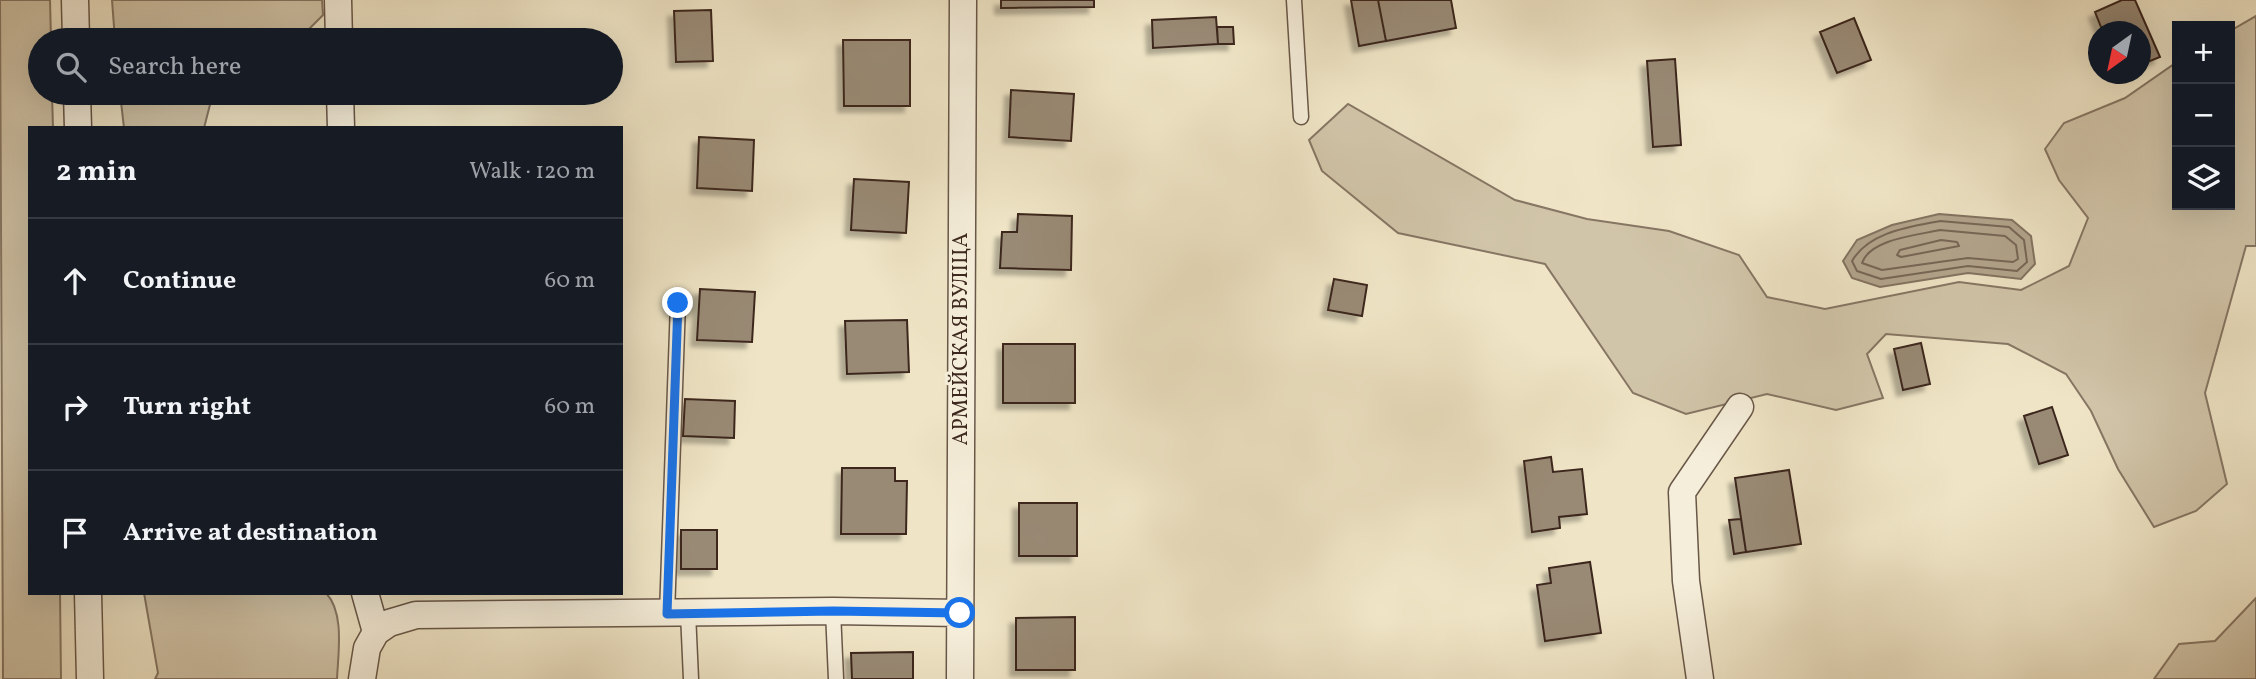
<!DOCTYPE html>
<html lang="en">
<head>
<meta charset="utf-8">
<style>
	:root { --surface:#171b24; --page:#20242c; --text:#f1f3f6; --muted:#9ea1a6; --line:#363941 }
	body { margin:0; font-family:Vollkorn,serif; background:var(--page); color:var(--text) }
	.controls { position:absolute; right:21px; top:21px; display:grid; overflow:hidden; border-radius:0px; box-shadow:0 7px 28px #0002 }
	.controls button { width:63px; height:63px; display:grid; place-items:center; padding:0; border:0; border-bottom:2px solid var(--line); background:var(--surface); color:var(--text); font:35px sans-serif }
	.compass { position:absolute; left:2088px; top:21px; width:63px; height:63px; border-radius:50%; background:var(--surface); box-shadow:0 7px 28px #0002; rotate:213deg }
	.stop { position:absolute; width:21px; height:21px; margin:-16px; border:5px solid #1a73e8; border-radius:50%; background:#fff }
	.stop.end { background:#1a73e8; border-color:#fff; box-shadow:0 2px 7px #0008 }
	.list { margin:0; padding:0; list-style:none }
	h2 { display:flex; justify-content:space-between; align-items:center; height:91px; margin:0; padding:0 28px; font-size:30px }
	h2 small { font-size:23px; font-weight:400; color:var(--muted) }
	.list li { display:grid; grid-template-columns:46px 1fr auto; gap:21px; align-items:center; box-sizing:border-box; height:126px; padding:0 28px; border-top:2px solid var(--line) }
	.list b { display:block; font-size:26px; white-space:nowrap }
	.list em { font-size:23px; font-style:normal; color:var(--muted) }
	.icon { flex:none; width:38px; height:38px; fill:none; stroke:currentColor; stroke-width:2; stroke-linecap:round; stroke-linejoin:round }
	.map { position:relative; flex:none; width:2256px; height:679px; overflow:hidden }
	.search { position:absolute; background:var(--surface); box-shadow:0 7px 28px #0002; left:28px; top:28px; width:595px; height:77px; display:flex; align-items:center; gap:18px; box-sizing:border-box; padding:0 24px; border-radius:38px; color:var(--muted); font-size:26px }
	.panel { position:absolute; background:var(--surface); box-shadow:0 7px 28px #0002; left:28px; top:126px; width:595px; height:469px; border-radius:0px }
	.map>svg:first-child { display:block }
	.green { fill:#d1c5a9; stroke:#867664; stroke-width:2 }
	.water { fill:#b2a58d; stroke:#837361; stroke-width:2 }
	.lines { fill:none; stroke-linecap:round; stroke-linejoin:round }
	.shore { stroke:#776656; stroke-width:2 }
	.building { fill:#998a75; stroke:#3c281e; stroke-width:2; filter:url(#shadow) }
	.lane-casing { stroke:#695748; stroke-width:17 }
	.street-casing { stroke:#695748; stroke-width:29 }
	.lane { stroke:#f5eeda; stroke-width:14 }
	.street { stroke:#f5eeda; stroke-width:26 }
	.route { stroke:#1a73e8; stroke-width:9 }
	.labels { text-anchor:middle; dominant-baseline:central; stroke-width:6; stroke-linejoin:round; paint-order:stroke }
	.street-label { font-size:21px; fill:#3c281e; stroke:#f5eeda }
</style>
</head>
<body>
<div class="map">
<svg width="2256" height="679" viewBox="0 0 2256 679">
	<defs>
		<filter id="shadow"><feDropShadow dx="-6" dy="6" stdDeviation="2" flood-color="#0004"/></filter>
	</defs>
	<rect width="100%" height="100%" fill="#efe5c6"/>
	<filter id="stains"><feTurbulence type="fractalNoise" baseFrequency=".00286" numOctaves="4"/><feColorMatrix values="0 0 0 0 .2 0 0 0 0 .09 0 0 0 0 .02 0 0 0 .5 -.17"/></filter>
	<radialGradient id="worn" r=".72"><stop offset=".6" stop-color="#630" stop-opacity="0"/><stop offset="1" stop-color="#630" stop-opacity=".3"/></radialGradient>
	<!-- green -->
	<path class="green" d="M0,0H50L51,40H40V93H52L53,128H30V593H60L61,679H3Z
		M112,0H322L323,15L298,40H115Z
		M2256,16V246H2246L2205,393L2227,484L2196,511L2154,527L2118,469L2091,411L2066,374L2008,344L1886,334L1867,354L1883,398L1836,410L1767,394L1686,414L1633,393L1545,264L1398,233L1322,171L1309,140L1348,104L1515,200L1587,219L1669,231L1739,255L1767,297L1825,309L1959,282L2021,290L2069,266L2088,218L2059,180L2045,149L2064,123L2125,98L2177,62V205H2230V31Z
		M120,93H213L204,128H124Z
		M144,593H326C345,613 338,654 337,679H155L158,673Z
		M2256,598V679H2154L2179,644L2215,641Z"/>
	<!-- water -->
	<path class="water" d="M1939,214L2012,220L2031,236L2035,264L2021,279L1968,273L1880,287L1852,278L1843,261L1857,240L1892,225Z"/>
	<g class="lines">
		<!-- shore -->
		<path class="shore" d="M1940,221L2009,227L2024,240L2027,262L2017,271L1968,266L1881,279L1857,271L1852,261C1869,232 1909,227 1940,221Z
			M1940,230L2005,236L2016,245L2018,259L2013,262L1968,258L1882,270L1862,263C1870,239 1918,235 1940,230Z
			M1941,240L1957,242L1959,246L1901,257L1897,255L1900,250Z"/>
	</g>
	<!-- building -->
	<path class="building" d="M1001,0H1094V7L1001,8Z
		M1351,0H1378L1386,41L1359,46Z
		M1378,0H1451L1456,28L1386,41Z
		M2122,0H2135L2160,57L2140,65V32H2103L2095,12Z
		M711,10L713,61L676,62L674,11Z
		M1216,17L1218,44L1153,48L1152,20Z
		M1854,18L1871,60L1837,73L1820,32Z
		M1217,27H1233L1234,44H1218Z
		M450,32H516V40H450Z
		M843,40H910V106H844Z
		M1675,59L1681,145L1653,147L1647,61Z
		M1011,90L1074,94L1071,141L1009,137Z
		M699,137L754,140L752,191L697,188Z
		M854,179L909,182L906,233L851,230Z
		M1018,214L1072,216L1071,270L1000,268L1002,232H1017Z
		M1334,279L1367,285L1362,316L1328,310Z
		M700,289L755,292L752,342L697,340Z
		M907,320L909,372L847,374L845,321Z
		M1921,343L1930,384L1903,390L1894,349Z
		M1003,344H1075V403H1003Z
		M685,399L735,401L734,438L683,436Z
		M2052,407L2068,455L2039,464L2024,416Z
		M1551,457L1553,472L1582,469L1587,514L1559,517L1560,528L1532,532L1524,461Z
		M842,468H895V481H907L906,534H841Z
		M1789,470L1801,544L1746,552L1735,478Z
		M1019,503H1077V556H1019Z
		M1741,519L1746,552L1734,554L1729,520Z
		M681,530H717V569H681Z
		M1590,562L1601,633L1545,641L1537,585L1551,583L1549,568Z
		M1075,617V670H1016V618Z
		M913,652V679H852L851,653Z"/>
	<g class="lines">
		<defs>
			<path id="lane" d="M1294,0L1301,117
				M833,611L836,679
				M688,613L691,679
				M667,614L678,303"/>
			<path id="street" d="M75,0L76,40
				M338,0L339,40
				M77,93L78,128
				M340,93L341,128
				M88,593L90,679
				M376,632L389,623L416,615L833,611L960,613
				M362,679L367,648L376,632L365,593
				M960,679L963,0
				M1700,679L1686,581L1682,492L1740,407"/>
		</defs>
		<!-- lane casing -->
		<use href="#lane" class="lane-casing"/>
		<!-- street casing -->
		<use href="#street" class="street-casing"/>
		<!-- lane -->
		<use href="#lane" class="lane"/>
		<!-- street -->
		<use href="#street" class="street"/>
	</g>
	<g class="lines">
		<!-- route -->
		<path class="route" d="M678,303L667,614L833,611L960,613"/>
	</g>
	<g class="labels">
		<!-- street labels -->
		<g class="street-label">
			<text transform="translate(961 339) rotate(-90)">АРМЕЙСКАЯ ВУЛІЦА</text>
		</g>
	</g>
	<rect width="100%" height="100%" filter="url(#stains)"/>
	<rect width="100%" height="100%" fill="url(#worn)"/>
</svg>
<div class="controls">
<button>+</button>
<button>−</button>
<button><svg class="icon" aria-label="layers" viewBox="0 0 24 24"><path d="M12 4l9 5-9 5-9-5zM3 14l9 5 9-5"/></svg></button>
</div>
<svg class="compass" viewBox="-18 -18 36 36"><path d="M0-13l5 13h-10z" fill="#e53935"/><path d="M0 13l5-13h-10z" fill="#9ea1a6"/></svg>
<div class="stop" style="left:960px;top:613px"></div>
<div class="stop end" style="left:678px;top:303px"></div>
<div class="search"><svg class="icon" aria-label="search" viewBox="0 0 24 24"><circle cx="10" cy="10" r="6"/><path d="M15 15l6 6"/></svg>Search here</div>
<section class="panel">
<h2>2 min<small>Walk · 120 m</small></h2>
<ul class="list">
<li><svg class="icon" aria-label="ahead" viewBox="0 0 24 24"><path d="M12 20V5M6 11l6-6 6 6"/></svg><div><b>Continue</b></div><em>60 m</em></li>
<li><svg class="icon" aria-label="right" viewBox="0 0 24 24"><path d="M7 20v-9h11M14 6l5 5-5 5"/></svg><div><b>Turn right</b></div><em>60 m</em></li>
<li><svg class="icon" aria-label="arrive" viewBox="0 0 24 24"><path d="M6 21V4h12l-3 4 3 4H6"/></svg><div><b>Arrive at destination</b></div></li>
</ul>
</section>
</div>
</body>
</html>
